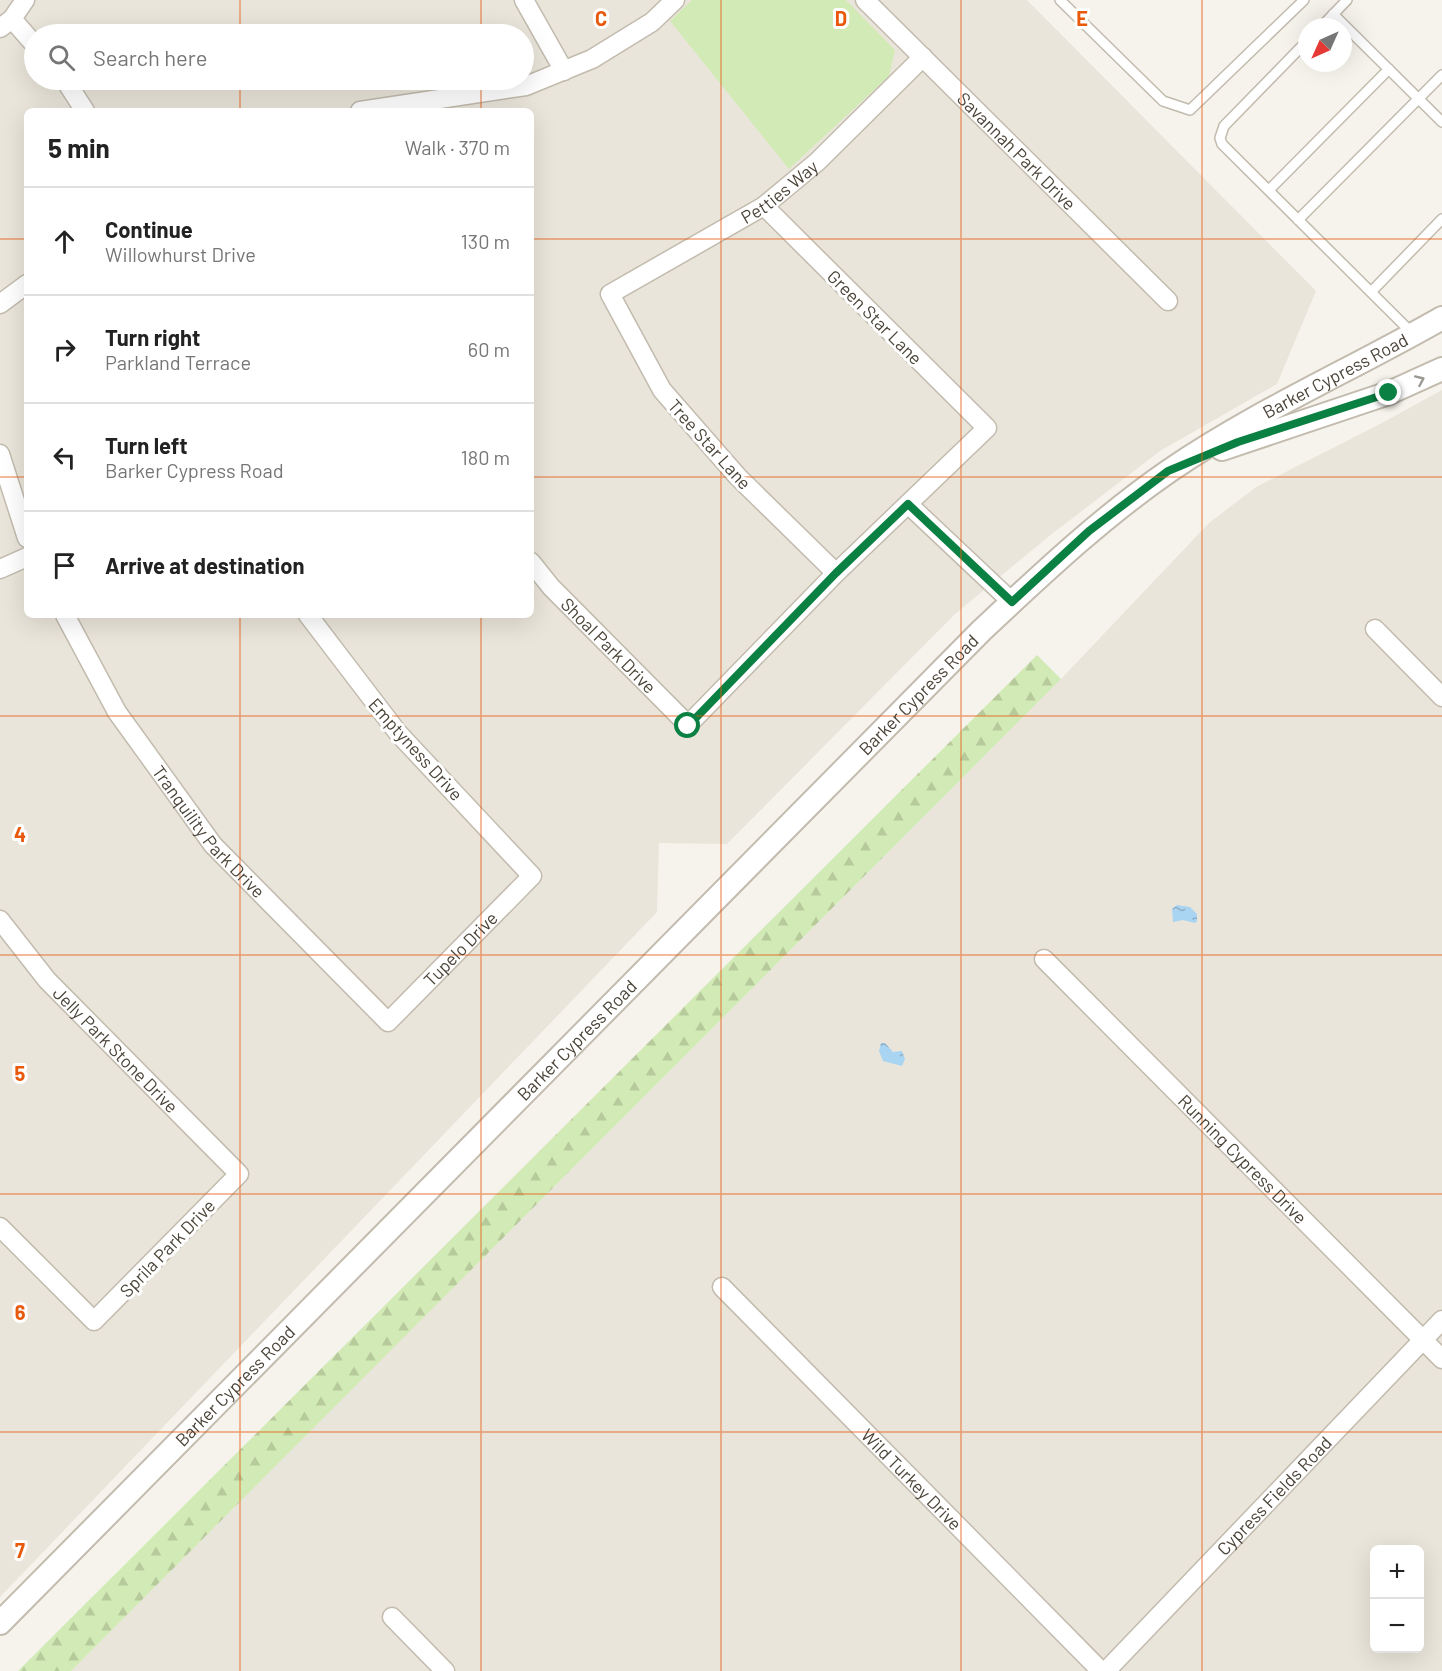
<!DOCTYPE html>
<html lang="en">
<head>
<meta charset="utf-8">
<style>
	:root { --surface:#fff; --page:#f2f2f2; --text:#222; --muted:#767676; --line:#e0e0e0 }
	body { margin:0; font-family:Barlow,sans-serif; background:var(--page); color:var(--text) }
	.controls { position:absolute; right:18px; bottom:18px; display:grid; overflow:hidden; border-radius:9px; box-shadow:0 6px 24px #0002 }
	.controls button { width:54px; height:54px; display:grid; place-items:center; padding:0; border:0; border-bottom:2px solid var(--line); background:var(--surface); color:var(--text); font:30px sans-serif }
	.compass { position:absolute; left:1298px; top:18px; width:54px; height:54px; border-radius:50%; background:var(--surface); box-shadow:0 6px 24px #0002; rotate:225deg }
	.stop { position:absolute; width:18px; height:18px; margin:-14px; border:4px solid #0b8043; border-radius:50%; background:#fff }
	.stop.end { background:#0b8043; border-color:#fff; box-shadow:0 2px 6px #0008 }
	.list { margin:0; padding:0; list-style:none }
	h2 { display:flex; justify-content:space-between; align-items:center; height:78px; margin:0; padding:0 24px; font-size:26px }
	h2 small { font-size:20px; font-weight:400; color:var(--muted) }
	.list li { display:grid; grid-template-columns:39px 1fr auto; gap:18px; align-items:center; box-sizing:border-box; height:108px; padding:0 24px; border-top:2px solid var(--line) }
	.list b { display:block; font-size:22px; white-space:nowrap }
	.list p { margin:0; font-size:20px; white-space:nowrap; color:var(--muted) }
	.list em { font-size:20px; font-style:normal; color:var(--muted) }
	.icon { flex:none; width:33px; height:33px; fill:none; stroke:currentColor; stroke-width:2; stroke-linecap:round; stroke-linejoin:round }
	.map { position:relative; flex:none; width:1442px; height:1671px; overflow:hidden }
	.search { position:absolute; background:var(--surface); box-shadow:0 6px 24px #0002; left:24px; top:24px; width:510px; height:66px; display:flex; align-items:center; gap:15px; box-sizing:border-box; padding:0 21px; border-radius:33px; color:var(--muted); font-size:22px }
	.panel { position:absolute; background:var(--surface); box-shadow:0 6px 24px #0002; left:24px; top:108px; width:510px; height:510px; border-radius:9px }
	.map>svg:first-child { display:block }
	.residential { fill:#eae5da; fill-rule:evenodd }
	.forest { fill:url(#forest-firs) }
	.green { fill:#d2eab5 }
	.water { fill:url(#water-ripples) }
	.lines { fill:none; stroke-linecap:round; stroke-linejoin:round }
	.service-casing { stroke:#c2bbae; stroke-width:12 }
	.minor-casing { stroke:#c2bbae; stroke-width:21 }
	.tertiary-casing { stroke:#c2bbae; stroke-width:26 }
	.service { stroke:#fff; stroke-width:9 }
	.minor { stroke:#fff; stroke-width:18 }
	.tertiary { stroke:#fff; stroke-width:22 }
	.oneway { stroke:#9c9892 }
	.route { stroke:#0b8043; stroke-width:8 }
	.grid { fill:none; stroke:#e8590c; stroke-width:1.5; stroke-opacity:0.55 }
	.labels { text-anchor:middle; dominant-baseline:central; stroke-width:6; stroke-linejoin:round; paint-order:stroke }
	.street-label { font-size:18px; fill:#4b4439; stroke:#fff }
	.grid-label { font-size:20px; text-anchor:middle; font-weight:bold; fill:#e8590c; stroke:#fff; stroke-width:6; stroke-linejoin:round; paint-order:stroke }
</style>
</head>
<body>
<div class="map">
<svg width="1442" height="1671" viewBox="0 0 1442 1671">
	<defs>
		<pattern id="forest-firs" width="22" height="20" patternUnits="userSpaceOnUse" patternTransform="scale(1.5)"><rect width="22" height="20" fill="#d2eab5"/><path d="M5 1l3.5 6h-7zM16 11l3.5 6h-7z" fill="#b6ca9c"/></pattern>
		<pattern id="water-ripples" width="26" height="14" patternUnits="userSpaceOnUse" patternTransform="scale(1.5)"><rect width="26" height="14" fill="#a9d4f2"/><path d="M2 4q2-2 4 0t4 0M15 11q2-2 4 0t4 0" fill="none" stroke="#8caec5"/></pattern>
	</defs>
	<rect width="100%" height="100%" fill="#f6f3ec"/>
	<!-- residential -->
	<path class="residential" d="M0,0H1027L1316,291L1277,384L1160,451L1048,537L955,614L727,844L659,843L657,912L0,1597ZM34,34H524V80H34ZM27,111H531V615H27Z
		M1442,390V1671H71L1061,679L1209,523L1256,487L1380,424ZM1374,1550H1420V1648H1374Z"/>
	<!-- forest -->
	<path class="forest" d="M1037,655L1061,679L71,1671H18Z"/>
	<!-- green -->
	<path class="green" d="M692,0H846L895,50L889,76L789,169L670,21Z"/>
	<!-- water -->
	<path class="water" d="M1177,905L1190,907L1197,914V921L1195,923L1183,920L1173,922L1172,909Z
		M881,1043H885L893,1052L902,1051L905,1059L902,1066L883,1061L879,1051Z"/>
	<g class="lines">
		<defs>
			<path id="service" d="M1060,0L1163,101L1190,110L1304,0
				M1333,14L1442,122
				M1321,27L1347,0
				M1307,41L1224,126L1220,138L1222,144L1412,333
				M1269,190L1389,69
				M1298,220L1442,75
				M1371,292L1442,219"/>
			<g id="minor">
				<path d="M524,0L564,71"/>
				<path id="s1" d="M865,0L1168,301"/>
				<path d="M12,19L34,44"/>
				<path d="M0,28L12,19L25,0"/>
				<path d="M65,80L85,111"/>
				<path d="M360,111L526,86L592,59L652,22L675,0"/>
				<path d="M0,304L27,284"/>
				<path d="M0,454L27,538"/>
				<path d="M908,504L1012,602"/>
				<path id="s2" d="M531,562L551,587L688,725L836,573L987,428L764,206"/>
				<path d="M0,569L27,557"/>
				<path id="s3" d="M836,573L738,477L662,390L610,294L764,206L817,162L923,57"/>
				<path id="s4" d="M65,615L117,712L213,845L388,1022L532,876L398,733L308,615"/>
				<path d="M1375,629L1442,697"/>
				<path id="s5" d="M0,920L47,980L239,1174L94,1321L0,1227"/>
				<path id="s6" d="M1044,959L1442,1359"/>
				<path id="s7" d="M722,1287L1101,1671"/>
				<path d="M392,1617L445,1671"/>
				<path id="s8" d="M1106,1671L1442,1320"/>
			</g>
			<g id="tertiary">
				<path d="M1222,449L1389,393L1442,369"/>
				<path id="s9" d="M0,1623L982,630C1042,574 1101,518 1169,471C1255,412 1351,370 1442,318"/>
			</g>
		</defs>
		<!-- service casing -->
		<use href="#service" class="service-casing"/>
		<!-- minor casing -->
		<use href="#minor" class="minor-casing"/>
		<!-- tertiary casing -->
		<use href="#tertiary" class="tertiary-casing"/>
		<!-- service -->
		<use href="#service" class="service"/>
		<!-- minor -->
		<use href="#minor" class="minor"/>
		<!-- tertiary -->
		<use href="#tertiary" class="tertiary"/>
	</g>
	<!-- one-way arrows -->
	<defs><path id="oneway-chevron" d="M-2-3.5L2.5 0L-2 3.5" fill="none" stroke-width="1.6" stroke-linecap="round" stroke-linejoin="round" transform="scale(1.5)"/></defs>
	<use class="oneway" href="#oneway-chevron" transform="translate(1420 380) rotate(-24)"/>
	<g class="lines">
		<!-- route -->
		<path class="route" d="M688,726L836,573L908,504L1012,602L1089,531L1168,471L1238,442L1389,393"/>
	</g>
	<!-- grid -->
	<path class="grid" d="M240,0V34M481,0V34M721,0V1671M961,0V1671M1202,0V1671M240,80V111M481,80V111M0,239H27M531,239H1442M0,477H27M531,477H1442M240,615V1671M481,615V1671M0,716H1442M0,955H1442M0,1194H1442M0,1432H1442"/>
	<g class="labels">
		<!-- street labels -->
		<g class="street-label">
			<text stroke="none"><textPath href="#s1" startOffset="214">Savannah Park Drive</textPath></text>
			<text stroke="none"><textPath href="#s3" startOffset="560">Petties Way</textPath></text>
			<text transform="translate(875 317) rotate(45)">Green Star Lane</text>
			<text stroke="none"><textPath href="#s9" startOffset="1834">Barker Cypress Road</textPath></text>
			<text transform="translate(710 444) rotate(48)">Tree Star Lane</text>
			<text stroke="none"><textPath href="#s2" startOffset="114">Shoal Park Drive</textPath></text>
			<text stroke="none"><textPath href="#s9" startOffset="1306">Barker Cypress Road</textPath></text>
			<text transform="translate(416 749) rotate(48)">Emptyness Drive</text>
			<text stroke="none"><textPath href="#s4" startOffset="261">Tranquility Park Drive</textPath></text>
			<text stroke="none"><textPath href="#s4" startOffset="626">Tupelo Drive</textPath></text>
			<text stroke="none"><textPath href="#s9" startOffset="820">Barker Cypress Road</textPath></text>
			<text stroke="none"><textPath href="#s5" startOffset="174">Jelly Park Stone Drive</textPath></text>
			<text stroke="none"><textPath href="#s6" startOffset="282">Running Cypress Drive</textPath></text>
			<text transform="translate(167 1248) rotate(-46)">Sprila Park Drive</text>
			<text stroke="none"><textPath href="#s9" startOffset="334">Barker Cypress Road</textPath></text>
			<text stroke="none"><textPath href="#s7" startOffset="270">Wild Turkey Drive</textPath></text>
			<text stroke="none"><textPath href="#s8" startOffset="243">Cypress Fields Road</textPath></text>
		</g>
	</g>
	<g class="grid-label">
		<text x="601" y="26">C</text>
		<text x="841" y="26">D</text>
		<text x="1082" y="26">E</text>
		<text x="20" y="842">4</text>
		<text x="20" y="1081">5</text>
		<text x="20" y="1320">6</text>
		<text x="20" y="1558">7</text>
	</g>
</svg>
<div class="controls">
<button>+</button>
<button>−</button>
</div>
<svg class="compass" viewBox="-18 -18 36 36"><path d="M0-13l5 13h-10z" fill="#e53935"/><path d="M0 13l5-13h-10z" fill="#767676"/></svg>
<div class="stop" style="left:688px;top:726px"></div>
<div class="stop end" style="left:1389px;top:393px"></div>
<div class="search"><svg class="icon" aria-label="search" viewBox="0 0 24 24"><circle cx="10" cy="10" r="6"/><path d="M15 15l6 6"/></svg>Search here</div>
<section class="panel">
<h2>5 min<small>Walk · 370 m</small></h2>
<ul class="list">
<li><svg class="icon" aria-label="ahead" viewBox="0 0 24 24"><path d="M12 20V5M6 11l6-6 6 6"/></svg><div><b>Continue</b><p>Willowhurst Drive</p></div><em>130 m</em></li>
<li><svg class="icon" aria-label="right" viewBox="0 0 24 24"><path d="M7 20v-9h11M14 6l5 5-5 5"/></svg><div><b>Turn right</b><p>Parkland Terrace</p></div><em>60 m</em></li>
<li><svg class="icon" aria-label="left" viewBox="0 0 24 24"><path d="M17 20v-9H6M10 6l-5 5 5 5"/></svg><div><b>Turn left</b><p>Barker Cypress Road</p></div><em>180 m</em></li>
<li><svg class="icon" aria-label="arrive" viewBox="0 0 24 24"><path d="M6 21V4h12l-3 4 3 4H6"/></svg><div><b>Arrive at destination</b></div></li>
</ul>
</section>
</div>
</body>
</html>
